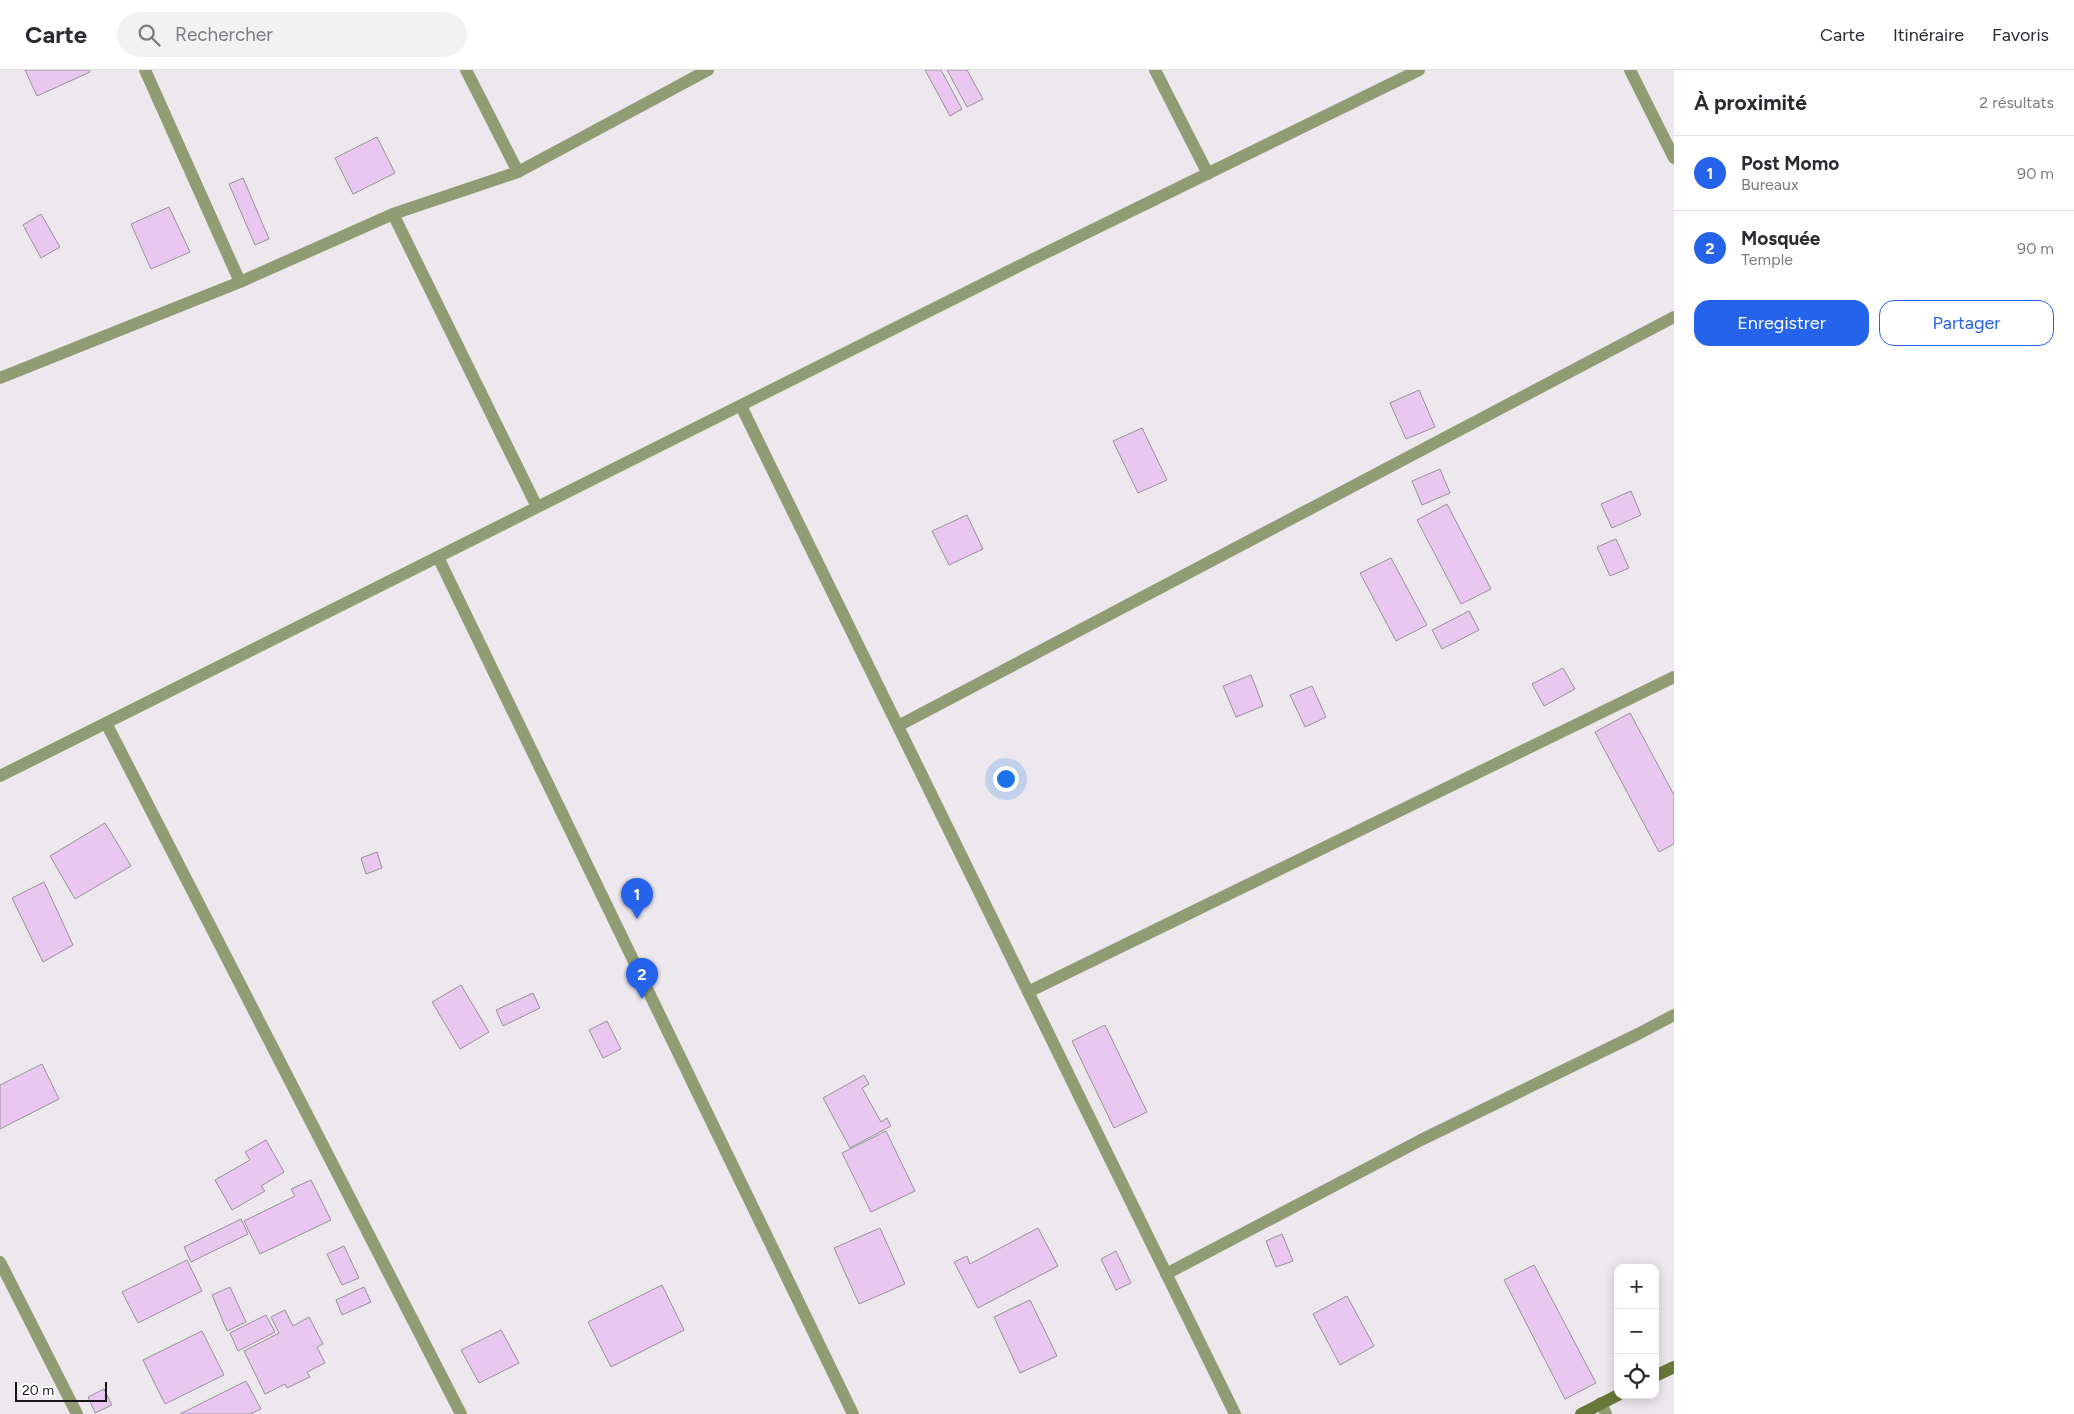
<!DOCTYPE html>
<html lang="fr">
<head>
<meta charset="utf-8">
<style>
	:root { --surface:#fff; --page:#f2f2f3; --text:#2b2b33; --muted:#7c7c81; --line:#e1e1e2; --accent:#2563eb }
	body { margin:0; font-family:Figtree,sans-serif; background:var(--page); color:var(--text) }
	.controls { position:absolute; right:15px; bottom:15px; display:grid; overflow:hidden; border-radius:10px; box-shadow:0 2px 12px #0003 }
	.controls button { width:45px; height:45px; display:grid; place-items:center; padding:0; border:0; border-bottom:1px solid var(--line); background:var(--surface); color:var(--text); font:25px sans-serif }
	.scale { position:absolute; left:15px; bottom:12px; width:92px; box-sizing:border-box; padding-left:5px; border:2px solid #171517; border-top:0; font-size:14px; line-height:18px; white-space:nowrap; color:#171517; -webkit-text-stroke:4px #fff; paint-order:stroke }
	.you { position:absolute; left:1005px; top:708px; width:18px; height:18px; margin:-12px; border:4px solid #fff; border-radius:50%; background:#1a73e8; box-shadow:0 0 0 8px #1a73e833 }
	.badge { display:grid; place-items:center; width:32px; height:32px; border-radius:50%; background:var(--accent); color:#fff; font-size:16px; font-weight:700 }
	.pin { position:absolute; translate:-50% -41px; filter:drop-shadow(0 1px 2px #0008) }
	.pin::after { content:''; position:absolute; top:26px; width:18px; height:15px; background:inherit; clip-path:polygon(0 0,100% 0,50% 100%) }
	.list { margin:0; padding:0; list-style:none }
	h2 { display:flex; justify-content:space-between; align-items:center; height:65px; margin:0; padding:0 20px; font-size:21px }
	h2 small { font-size:16px; font-weight:400; color:var(--muted) }
	.list li { display:grid; grid-template-columns:32px 1fr auto; gap:15px; align-items:center; box-sizing:border-box; height:75px; padding:0 20px; border-top:1px solid var(--line) }
	.list b { display:block; font-size:19px; white-space:nowrap }
	.list p { margin:0; font-size:16px; white-space:nowrap; color:var(--muted) }
	.list em { font-size:16px; font-style:normal; color:var(--muted) }
	.actions { display:flex; gap:10px; padding:15px 20px }
	.actions a { flex:1; padding:11px 0; border:1px solid var(--accent); border-radius:15px; text-align:center; font-size:18px; color:var(--accent) }
	.actions .main { background:var(--accent); color:#fff }
	.icon { flex:none; width:28px; height:28px; fill:none; stroke:currentColor; stroke-width:2; stroke-linecap:round; stroke-linejoin:round }
	.map { position:relative; flex:none; width:1674px; height:1344px; overflow:hidden }
	header { display:flex; align-items:center; gap:30px; box-sizing:border-box; height:70px; padding:0 25px; background:var(--surface); border-bottom:1px solid var(--line) }
	header strong { font-size:24px }
	nav { display:flex; gap:28px; margin-inline-start:auto; font-size:18px }
	.search { width:350px; height:45px; background:var(--page); display:flex; align-items:center; gap:12px; box-sizing:border-box; padding:0 18px; border-radius:28px; color:var(--muted); font-size:19px }
	main { display:flex }
	aside { flex:1; background:var(--surface) }
	.map>svg:first-child { display:block }
	.building { fill:#e9c7f1; stroke:#969296 }
	.lines { fill:none; stroke-linecap:round; stroke-linejoin:round }
	.street { stroke:#929c74; stroke-width:12 }
	.secondary { stroke:#697739; stroke-width:12 }
</style>
</head>
<body>
<header>
<strong>Carte</strong>
<div class="search"><svg class="icon" aria-label="search" viewBox="0 0 24 24"><circle cx="10" cy="10" r="6"/><path d="M15 15l6 6"/></svg>Rechercher</div>
<nav><a>Carte</a><a>Itinéraire</a><a>Favoris</a></nav>
</header>
<main>
<div class="map">
<svg width="1674" height="1344" viewBox="0 0 1674 1344">
	<rect width="100%" height="100%" fill="#ece8ed"/>
	<!-- building -->
	<path class="building" d="M25,0H89L90,2L37,26Z
		M925,0H941L962,39L950,46Z
		M947,0H967L983,29L967,37Z
		M377,67L395,103L353,124L335,88Z
		M243,108L269,169L255,175L229,114Z
		M169,137L190,182L151,199L131,154Z
		M41,144L60,177L41,188L23,155Z
		M1419,320L1435,357L1406,369L1390,333Z
		M1142,358L1167,410L1138,423L1113,371Z
		M1440,399L1450,423L1422,435L1412,411Z
		M1631,421L1641,445L1612,458L1601,434Z
		M1447,434L1491,519L1461,534L1417,450Z
		M967,445L983,479L949,495L932,461Z
		M1616,469L1629,498L1610,506L1597,477Z
		M1391,488L1427,555L1396,571L1360,503Z
		M1469,541L1479,560L1442,579L1432,560Z
		M1563,598L1575,619L1544,636L1532,614Z
		M1251,605L1263,636L1236,647L1223,616Z
		M1312,616L1326,647L1305,657L1290,625Z
		M1630,643L1674,725V774L1659,782L1595,662Z
		M105,753L131,796L75,829L50,786Z
		M377,782L382,798L366,804L361,788Z
		M44,812L73,875L43,892L12,828Z
		M461,915L489,962L460,979L432,932Z
		M533,923L540,938L503,956L496,940Z
		M607,951L621,979L603,988L589,960Z
		M1105,955L1147,1042L1114,1058L1072,971Z
		M42,994L59,1029L0,1059V1015Z
		M864,1005L869,1014L862,1018L881,1052L887,1048L891,1056L850,1078L823,1028Z
		M886,1061L915,1121L871,1142L842,1083Z
		M266,1070L284,1102L261,1116L265,1121L232,1140L215,1110L250,1090L245,1082Z
		M311,1110L331,1150L260,1184L244,1151L295,1126L291,1119Z
		M241,1149L248,1164L191,1192L184,1177Z
		M880,1158L905,1214L859,1234L834,1178Z
		M1038,1158L1058,1196L978,1238L954,1192L967,1186L970,1194Z
		M1282,1164L1293,1191L1276,1197L1266,1171Z
		M344,1176L359,1208L342,1215L327,1184Z
		M1116,1181L1131,1213L1116,1220L1101,1189Z
		M187,1190L202,1221L138,1253L122,1222Z
		M1534,1195L1596,1313L1565,1329L1504,1210Z
		M662,1215L684,1260L611,1297L588,1252Z
		M230,1217L246,1252L227,1261L212,1225Z
		M364,1217L371,1232L342,1245L336,1230Z
		M1347,1226L1374,1276L1340,1295L1313,1244Z
		M1030,1230L1057,1286L1020,1303L994,1247Z
		M285,1240L293,1256L309,1247L323,1274L317,1277L325,1293L307,1302L310,1307L287,1318L285,1314L265,1324L244,1281L279,1263L271,1247Z
		M266,1245L275,1262L238,1281L230,1263Z
		M501,1260L519,1293L479,1313L461,1280Z
		M202,1261L224,1305L165,1334L143,1290Z
		M246,1311L261,1339L250,1344H180Z
		M104,1319L112,1335L95,1343L88,1327Z"/>
	<g class="lines">
		<!-- street -->
		<path class="street" d="M145,0L240,212
			M466,0L518,102
			M1155,0L1208,104
			M1630,0L1674,88
			M393,144L537,437
			M0,308L240,212L393,144L518,102L708,0
			M741,336L1235,1344
			M438,487L853,1344
			M106,653L461,1344
			M898,656L1674,247
			M0,706L1021,195L1419,0
			M1028,922L1674,607
			M0,1192L77,1344
			M1166,1204L1421,1070L1638,964L1674,945
			M1601,1333L1606,1344"/>
		<!-- secondary -->
		<path class="secondary" d="M1655,1306L1674,1297
			M1581,1344L1618,1325"/>
	</g>
</svg>
<div class="controls">
<button>+</button>
<button>−</button>
<button><svg class="icon" aria-label="locate" viewBox="0 0 24 24"><circle cx="12" cy="12" r="6"/><path d="M12 2v4M12 18v4M2 12h4M18 12h4"/></svg></button>
</div>
<div class="scale">20 m</div>
<div class="you"></div>
<div class="pin badge" style="left:637px;top:849px">1</div>
<div class="pin badge" style="left:642px;top:929px">2</div>
</div>
<aside>
<h2>À proximité<small>2 résultats</small></h2>
<ul class="list">
<li><span class="badge">1</span><div><b>Post Momo</b><p>Bureaux</p></div><em>90 m</em></li>
<li><span class="badge">2</span><div><b>Mosquée</b><p>Temple</p></div><em>90 m</em></li>
</ul>
<div class="actions"><a class="main">Enregistrer</a><a>Partager</a></div>
</aside>
</main>
</body>
</html>
